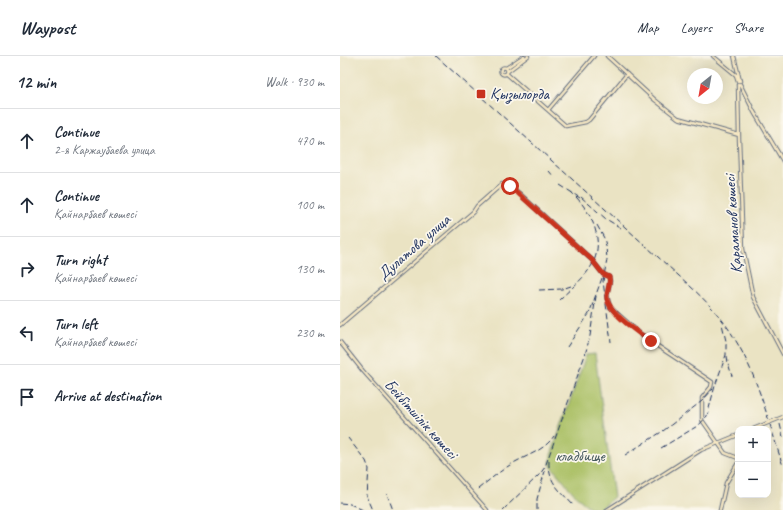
<!DOCTYPE html>
<html lang="en">
<head>
<meta charset="utf-8">
<style>
	:root { --surface:#fff; --page:#f2f2f3; --text:#1f2937; --muted:#747a83; --line:#e0e1e3 }
	body { margin:0; font-family:Caveat,sans-serif; background:var(--page); color:var(--text) }
	.controls { position:absolute; right:12px; bottom:12px; display:grid; overflow:hidden; border-radius:8px; box-shadow:0 4px 16px #0002 }
	.controls button { width:36px; height:36px; display:grid; place-items:center; padding:0; border:0; border-bottom:1px solid var(--line); background:var(--surface); color:var(--text); font:20px sans-serif }
	.compass { position:absolute; left:347px; top:12px; width:36px; height:36px; border-radius:50%; background:var(--surface); box-shadow:0 4px 16px #0002; rotate:211deg }
	.stop { position:absolute; width:12px; height:12px; margin:-9px; border:3px solid #c8321e; border-radius:50%; background:#fff }
	.stop.end { background:#c8321e; border-color:#fff; box-shadow:0 1px 4px #0008 }
	.list { margin:0; padding:0; list-style:none }
	h2 { display:flex; justify-content:space-between; align-items:center; height:52px; margin:0; padding:0 16px; font-size:17px }
	h2 small { font-size:13px; font-weight:400; color:var(--muted) }
	.list li { display:grid; grid-template-columns:26px 1fr auto; gap:12px; align-items:center; box-sizing:border-box; height:64px; padding:0 16px; border-top:1px solid var(--line) }
	.list b { display:block; font-size:15px; white-space:nowrap }
	.list p { margin:0; font-size:13px; white-space:nowrap; color:var(--muted) }
	.list em { font-size:13px; font-style:normal; color:var(--muted) }
	.icon { flex:none; width:22px; height:22px; fill:none; stroke:currentColor; stroke-width:2; stroke-linecap:round; stroke-linejoin:round }
	.map { position:relative; flex:none; width:443px; height:454px; overflow:hidden }
	header { display:flex; align-items:center; gap:24px; box-sizing:border-box; height:56px; padding:0 20px; background:var(--surface); border-bottom:1px solid var(--line) }
	header strong { font-size:19px }
	nav { display:flex; gap:22px; margin-inline-start:auto; font-size:14px }
	main { display:flex }
	aside { flex:1; background:var(--surface) }
	.map>svg:first-child { display:block }
	.green { fill:#aac065; stroke:#627862 }
	.lines { fill:none; stroke-linecap:round; stroke-linejoin:round }
	.secondary-casing { stroke:#636e81; stroke-width:4.5 }
	.secondary { stroke:#f7e8c3; stroke-width:2.5 }
	.rail { stroke:#1b2f5e; stroke-width:1; stroke-dasharray:6 3; stroke-linecap:butt }
	.secondary-bridge-casing { stroke:#636e81; stroke-width:4.5; stroke-linecap:butt }
	.secondary-bridge { stroke:#f7e8c3; stroke-width:2.5 }
	.route { stroke:#c8321e; stroke-width:5 }
	.poi-dot { fill:#c8321e; stroke:#fbf7ec; stroke-width:1.5 }
	.labels { text-anchor:middle; dominant-baseline:central; stroke-width:3.5; stroke-linejoin:round; paint-order:stroke }
	.poi-label { font-size:16px; fill:#1b2f5e; stroke:#fbf7ec; text-anchor:start }
	.street-label { font-size:16px; fill:#1b2f5e; stroke:#fbf7ec }
	.park-label { font-size:16px; fill:#465a60; stroke:#fbf7ec }
</style>
</head>
<body>
<header>
<strong>Waypost</strong>
<nav><a>Map</a><a>Layers</a><a>Share</a></nav>
</header>
<main>
<aside>
<h2>12 min<small>Walk · 930 m</small></h2>
<ul class="list">
<li><svg class="icon" aria-label="ahead" viewBox="0 0 24 24"><path d="M12 20V5M6 11l6-6 6 6"/></svg><div><b>Continue</b><p>2-я Каржаубаева улица</p></div><em>470 m</em></li>
<li><svg class="icon" aria-label="ahead" viewBox="0 0 24 24"><path d="M12 20V5M6 11l6-6 6 6"/></svg><div><b>Continue</b><p>Қайнарбаев көшесі</p></div><em>100 m</em></li>
<li><svg class="icon" aria-label="right" viewBox="0 0 24 24"><path d="M7 20v-9h11M14 6l5 5-5 5"/></svg><div><b>Turn right</b><p>Қайнарбаев көшесі</p></div><em>130 m</em></li>
<li><svg class="icon" aria-label="left" viewBox="0 0 24 24"><path d="M17 20v-9H6M10 6l-5 5 5 5"/></svg><div><b>Turn left</b><p>Қайнарбаев көшесі</p></div><em>230 m</em></li>
<li><svg class="icon" aria-label="arrive" viewBox="0 0 24 24"><path d="M6 21V4h12l-3 4 3 4H6"/></svg><div><b>Arrive at destination</b></div></li>
</ul>
</aside>
<div class="map">
<svg width="443" height="454" viewBox="0 0 443 454">
	<rect width="100%" height="100%" fill="#fbf7ec"/>
	<filter id="ink" filterUnits="userSpaceOnUse"><feTurbulence type="fractalNoise" baseFrequency=".025" numOctaves="2"/><feDisplacementMap in="SourceGraphic" scale="8" xChannelSelector="R" yChannelSelector="G"/><feConvolveMatrix kernelMatrix="1 2 1 2 8 2 1 2 1" color-interpolation-filters="sRGB"/></filter>
	<filter id="wash" filterUnits="userSpaceOnUse"><feTurbulence type="fractalNoise" baseFrequency=".012" numOctaves="4" result="noise"/><feDisplacementMap in="SourceGraphic" scale="16" xChannelSelector="R" yChannelSelector="G"/><feGaussianBlur stdDeviation="0.9" result="paint"/><feColorMatrix in="noise" values="0 0 0 0 0 0 0 0 0 0 0 0 0 0 0 0 0 1.4 0 .05"/><feComposite in="paint" operator="in"/></filter>
	<g filter="url(#wash)">
		<rect width="100%" height="100%" fill="#eae3c3"/>
		<!-- green -->
		<path class="green" d="M255,298L274,441L259,454C243,454 223,423 212,412L210,407L211,399L246,299Z"/>
	</g>
	<g filter="url(#ink)">
		<g class="lines">
			<defs>
				<path id="secondary" d="M267,0L315,44L338,62L399,79
					M373,0L396,19L398,25
					M394,0L400,25
					M160.5 15a3.5 3.5 0 1 1 7 0a3.5 3.5 0 1 1-7 0Z
					M166,12L184,0
					M168,15L188,0
					M167,18L226,70L246,66L249,64L287,18
					M398,28L399,82L403,193L413,241L443,298
					M400,28L414,56L443,105
					M208,54L254,0
					M0,269L133,156L137,150L162,128L170,130L179,137L252,204L263,218L269,221L270,225L267,239L270,251L304,281L372,326L371,331L362,342V364L385,397L398,402
					M0,286L23,315L147,454
					M267,454L361,394L398,379
					M380,454L386,427L398,407"/>
			</defs>
			<!-- secondary casing -->
			<use href="#secondary" class="secondary-casing"/>
			<!-- secondary -->
			<use href="#secondary" class="secondary"/>
			<!-- rail -->
			<path class="rail" d="M96,0L349,229C367,246 384,263 396,285C419,323 429,368 443,410
				M209,115L214,121
				M220,129L231,136
				M241,141L266,163L281,172
				M257,169L264,182L266,190L267,204L263,225L271,286
				M199,234L222,233L231,230
				M219,244C228,235 240,226 248,215C268,189 253,156 231,136L240,142
				M227,291L249,258L262,222
				M387,300L388,307L392,320
				M440,368L443,381
				M8,382L26,405L29,413L27,440L33,454
				M321,392L359,369L367,360L375,330L386,299V285L382,268
				M285,399L323,375L362,345L373,333
				M209,405C208,427 219,433 233,449
				M138,433C148,425 159,416 170,409C186,399 203,396 214,380
				M47,438L53,454
				M0,447L10,448L23,454
				M163,454L200,418L205,411L245,299L250,280L256,240
				M197,454V443L205,415"/>
			<defs>
				<path id="secondary-bridge" d="M413,373L443,361"/>
			</defs>
			<!-- secondary-bridge casing -->
			<use href="#secondary-bridge" class="secondary-bridge-casing"/>
			<!-- secondary-bridge -->
			<use href="#secondary-bridge" class="secondary-bridge"/>
		</g>
	</g>
	<g class="lines" filter="url(#ink)">
		<!-- route -->
		<path class="route" d="M170,130L252,204L263,218L269,221C271,229 266,235 267,243C270,257 299,278 311,285"/>
	</g>
	<!-- markers -->
	<rect class="poi-dot" x="136" y="33" width="10" height="10" rx="2"/>
	<g class="labels">
		<!-- poi labels -->
		<g class="poi-label">
			<text x="150" y="38">Қызылорда</text>
		</g>
		<!-- street labels -->
		<g class="street-label">
			<text transform="translate(393 168) rotate(-94)">Қараманов көшесі</text>
			<text transform="translate(74 191) rotate(-41)">Дулатова улица</text>
			<text transform="translate(81 363) rotate(48)">Бейбітшілік көшесі</text>
		</g>
		<!-- park labels -->
		<g class="park-label">
			<text x="240" y="400">кладбище</text>
		</g>
	</g>
</svg>
<div class="controls">
<button>+</button>
<button>−</button>
</div>
<svg class="compass" viewBox="-18 -18 36 36"><path d="M0-13l5 13h-10z" fill="#e53935"/><path d="M0 13l5-13h-10z" fill="#747a83"/></svg>
<div class="stop" style="left:170px;top:130px"></div>
<div class="stop end" style="left:311px;top:285px"></div>
</div>
</main>
</body>
</html>
